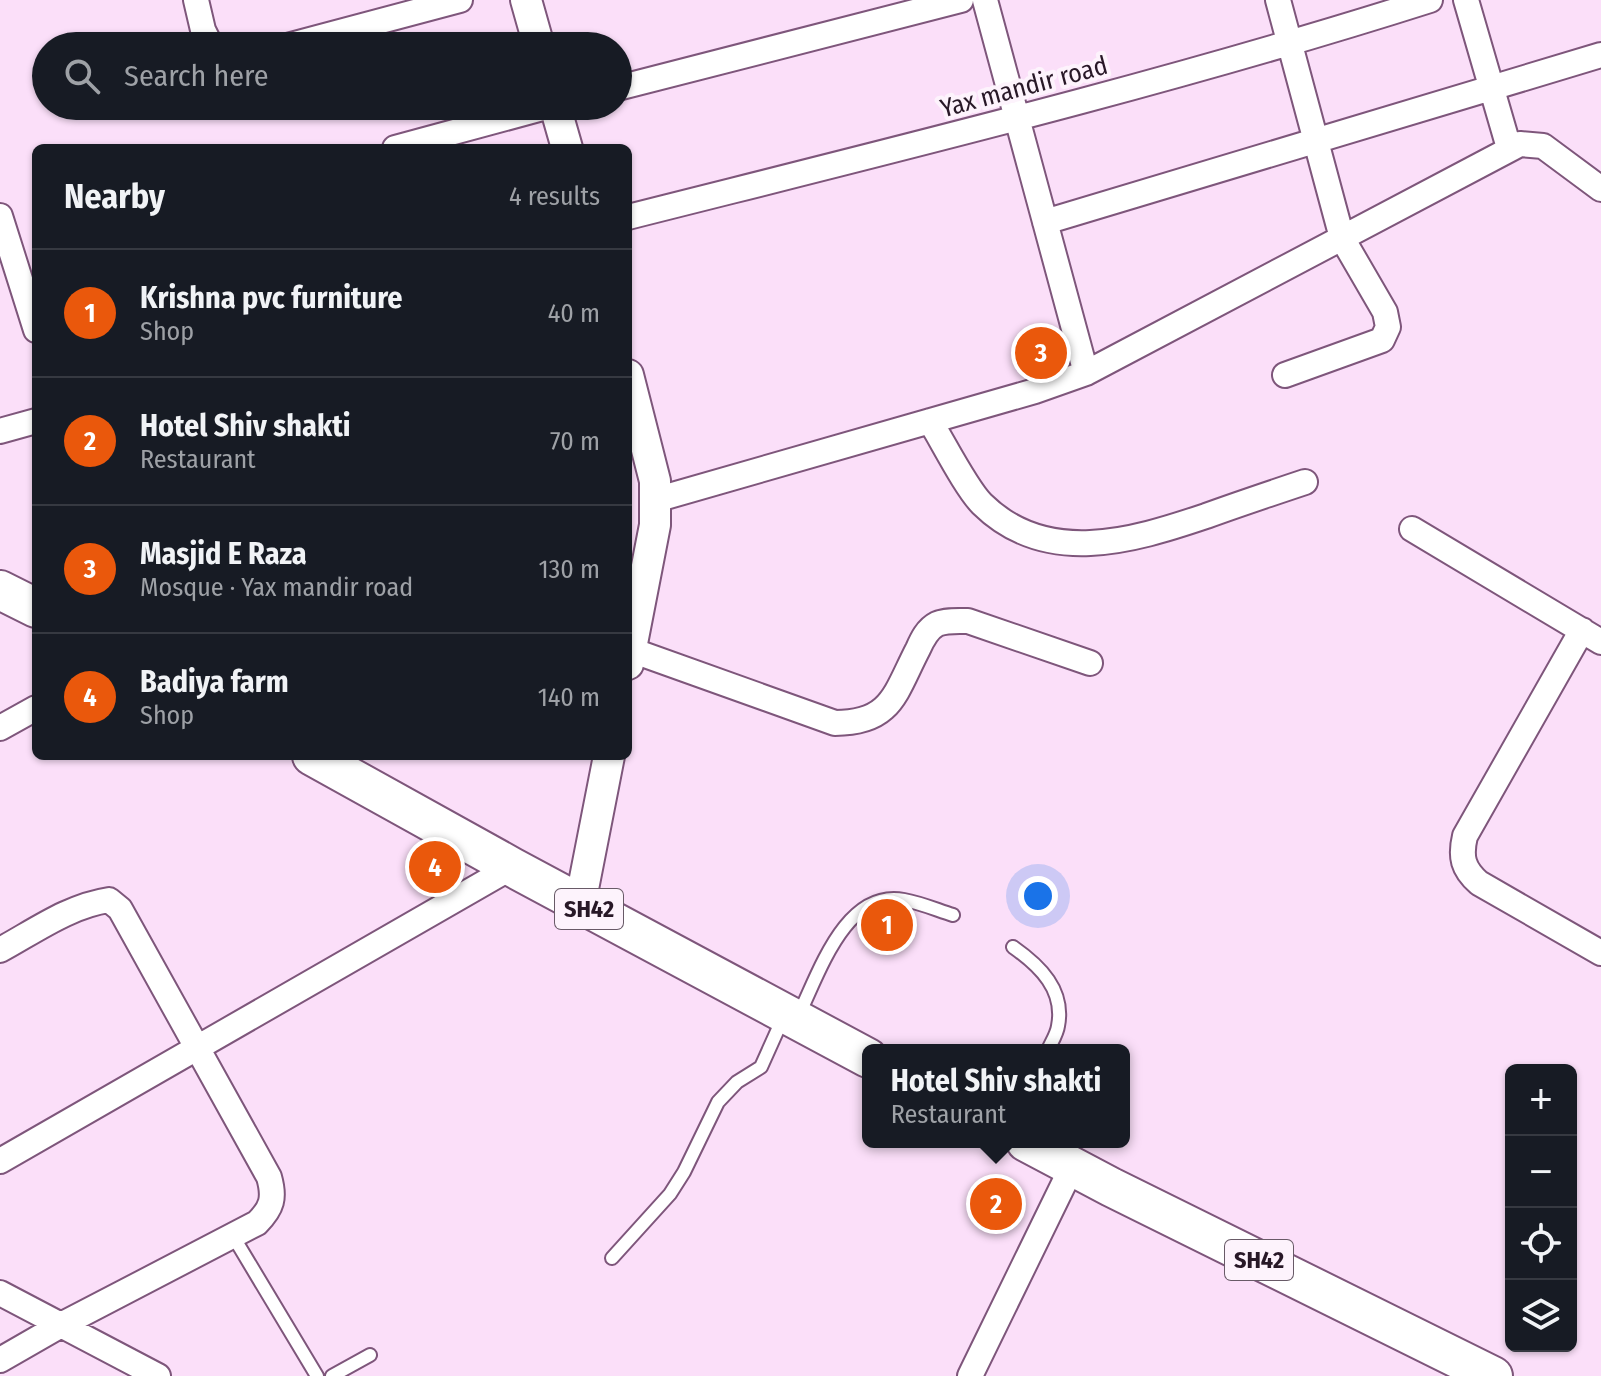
<!DOCTYPE html>
<html lang="en">
<head>
<meta charset="utf-8">
<style>
	:root { --surface:#171b24; --page:#242831; --text:#f1f3f6; --muted:#9ea1a6; --line:#363941; --accent:#ea580c }
	body { margin:0; font-family:"Fira Sans Condensed",sans-serif; background:var(--page); color:var(--text) }
	.controls { position:absolute; right:24px; bottom:24px; display:grid; overflow:hidden; border-radius:12px; box-shadow:0 2px 6px #0004 }
	.controls button { width:72px; height:72px; display:grid; place-items:center; padding:0; border:0; border-bottom:2px solid var(--line); background:var(--surface); color:var(--text); font:40px sans-serif }
	.you { position:absolute; left:1038px; top:896px; width:28px; height:28px; margin:-20px; border:6px solid #fff; border-radius:50%; background:#1a73e8; box-shadow:0 0 0 12px #1a73e833 }
	.badge { display:grid; place-items:center; width:52px; height:52px; border-radius:50%; background:var(--accent); color:#fff; font-size:26px; font-weight:700 }
	.pin { position:absolute; translate:-50% -50%; border:4px solid #fff; box-shadow:0 2px 8px #0006 }
	.popup { position:absolute; left:862px; top:1044px; width:268px; height:104px; box-sizing:border-box; display:grid; place-content:center; border-radius:12px; background:var(--surface); filter:drop-shadow(0 2px 6px #0005); font-size:26px; white-space:nowrap; color:var(--muted) }
	.popup b { font-size:30px; color:var(--text) }
	.popup::after { content:''; position:absolute; left:50%; top:100%; margin-left:-16px; border:16px solid transparent; border-top-color:var(--surface) }
	.list { margin:0; padding:0; list-style:none }
	h2 { display:flex; justify-content:space-between; align-items:center; height:104px; margin:0; padding:0 32px; font-size:34px }
	h2 small { font-size:26px; font-weight:400; color:var(--muted) }
	.list li { display:grid; grid-template-columns:52px 1fr auto; gap:24px; align-items:center; box-sizing:border-box; height:128px; padding:0 32px; border-top:2px solid var(--line) }
	.list b { display:block; font-size:30px; white-space:nowrap }
	.list p { margin:0; font-size:26px; white-space:nowrap; color:var(--muted) }
	.list em { font-size:26px; font-style:normal; color:var(--muted) }
	.icon { flex:none; width:44px; height:44px; fill:none; stroke:currentColor; stroke-width:2; stroke-linecap:round; stroke-linejoin:round }
	.map { position:relative; flex:none; width:1601px; height:1376px; overflow:hidden }
	.search { position:absolute; background:var(--surface); box-shadow:0 2px 6px #0004; left:32px; top:32px; width:600px; height:88px; display:flex; align-items:center; gap:20px; box-sizing:border-box; padding:0 28px; border-radius:44px; color:var(--muted); font-size:30px }
	.panel { position:absolute; background:var(--surface); box-shadow:0 2px 6px #0004; left:32px; top:144px; width:600px; height:616px; border-radius:12px }
	.map>svg:first-child { display:block }
	.lines { fill:none; stroke-linecap:round; stroke-linejoin:round }
	.service-casing { stroke:#7e567b; stroke-width:16 }
	.minor-casing { stroke:#7e567b; stroke-width:28 }
	.tertiary-casing { stroke:#7e567b; stroke-width:34 }
	.primary-casing { stroke:#7e567b; stroke-width:42 }
	.service { stroke:#fff; stroke-width:12 }
	.minor { stroke:#fff; stroke-width:24 }
	.tertiary { stroke:#fff; stroke-width:30 }
	.primary { stroke:#fff; stroke-width:38 }
	.labels { text-anchor:middle; dominant-baseline:central; stroke-width:8; stroke-linejoin:round; paint-order:stroke }
	.shield { fill:#fdf3fc; stroke:#685a67; stroke-width:2 }
	.shield-label { font-size:24px; font-weight:bold; fill:#281827 }
	.street-label { font-size:26px; fill:#281827; stroke:#fdf3fc }
</style>
</head>
<body>
<div class="map">
<svg width="1601" height="1376" viewBox="0 0 1601 1376">
	<rect width="100%" height="100%" fill="#fbdff9"/>
	<g class="lines">
		<defs>
			<path id="service" d="M1013,947C1040,966 1065,990 1058,1026C1057,1034 1051,1043 1048,1050
				M798,1016C819,974 845,889 904,900C921,903 937,910 953,915
				M233,1236L317,1376
				M612,1258L670,1194L684,1172L718,1102L737,1082L761,1067L783,1018
				M332,1376L370,1355"/>
			<path id="minor" d="M196,0L203,30L211,46
				M985,0L1086,373
				M1278,0L1342,238L1385,312L1388,327L1382,340L1285,375
				M1466,0L1509,148
				M287,46L460,0
				M618,88L961,0
				M395,148L550,106
				M0,216L36,330
				M628,217C897,149 1166,84 1430,0
				M1045,222L1601,55
				M930,421C943,442 966,488 982,504C1046,567 1132,541 1206,516C1239,504 1272,493 1305,482
				M0,431L36,421
				M655,500L1035,391L1086,373L1520,144L1543,146L1601,189
				M1412,529L1601,642
				M1582,630L1465,836C1460,857 1463,869 1479,883L1601,953
				M631,650L835,723C892,723 895,693 918,649C922,640 927,629 937,624C946,620 958,621 968,621L1090,663
				M0,728L36,708
				M0,950C35,931 69,906 109,900L120,909L269,1177C275,1198 272,1208 257,1223L61,1325L0,1360
				M0,1161L512,867
				M0,1293L158,1376
				M970,1376L1072,1167"/>
			<path id="tertiary" d="M526,0L539,46
				M555,106L567,148
				M628,375L655,481V525L628,664
				M580,904L609,756"/>
			<path id="primary" d="M0,590L36,608
				M312,756L512,867L868,1058
				M1026,1142L1111,1187L1493,1376"/>
		</defs>
		<!-- service casing -->
		<use href="#service" class="service-casing"/>
		<!-- minor casing -->
		<use href="#minor" class="minor-casing"/>
		<!-- tertiary casing -->
		<use href="#tertiary" class="tertiary-casing"/>
		<!-- primary casing -->
		<use href="#primary" class="primary-casing"/>
		<!-- service -->
		<use href="#service" class="service"/>
		<!-- minor -->
		<use href="#minor" class="minor"/>
		<!-- tertiary -->
		<use href="#tertiary" class="tertiary"/>
		<!-- primary -->
		<use href="#primary" class="primary"/>
	</g>
	<g class="labels">
		<!-- shield labels -->
		<g class="shield">
			<rect x="555" y="889" width="68" height="40" rx="6"/>
			<rect x="1225" y="1240" width="68" height="40" rx="6"/>
		</g>
		<g class="shield-label">
			<text x="589" y="909">SH42</text>
			<text x="1259" y="1260">SH42</text>
		</g>
		<!-- street labels -->
		<g class="street-label">
			<text transform="translate(1024 87) rotate(-15)">Yax mandir road</text>
		</g>
	</g>
</svg>
<div class="controls">
<button>+</button>
<button>−</button>
<button><svg class="icon" aria-label="locate" viewBox="0 0 24 24"><circle cx="12" cy="12" r="6"/><path d="M12 2v4M12 18v4M2 12h4M18 12h4"/></svg></button>
<button><svg class="icon" aria-label="layers" viewBox="0 0 24 24"><path d="M12 4l9 5-9 5-9-5zM3 14l9 5 9-5"/></svg></button>
</div>
<div class="you"></div>
<div class="pin badge" style="left:887px;top:925px">1</div>
<div class="pin badge" style="left:996px;top:1204px">2</div>
<div class="popup"><b>Hotel Shiv shakti</b>Restaurant</div>
<div class="pin badge" style="left:1041px;top:353px">3</div>
<div class="pin badge" style="left:435px;top:867px">4</div>
<div class="search"><svg class="icon" aria-label="search" viewBox="0 0 24 24"><circle cx="10" cy="10" r="6"/><path d="M15 15l6 6"/></svg>Search here</div>
<section class="panel">
<h2>Nearby<small>4 results</small></h2>
<ul class="list">
<li><span class="badge">1</span><div><b>Krishna pvc furniture</b><p>Shop</p></div><em>40 m</em></li>
<li><span class="badge">2</span><div><b>Hotel Shiv shakti</b><p>Restaurant</p></div><em>70 m</em></li>
<li><span class="badge">3</span><div><b>Masjid E Raza</b><p>Mosque · Yax mandir road</p></div><em>130 m</em></li>
<li><span class="badge">4</span><div><b>Badiya farm</b><p>Shop</p></div><em>140 m</em></li>
</ul>
</section>
</div>
</body>
</html>
